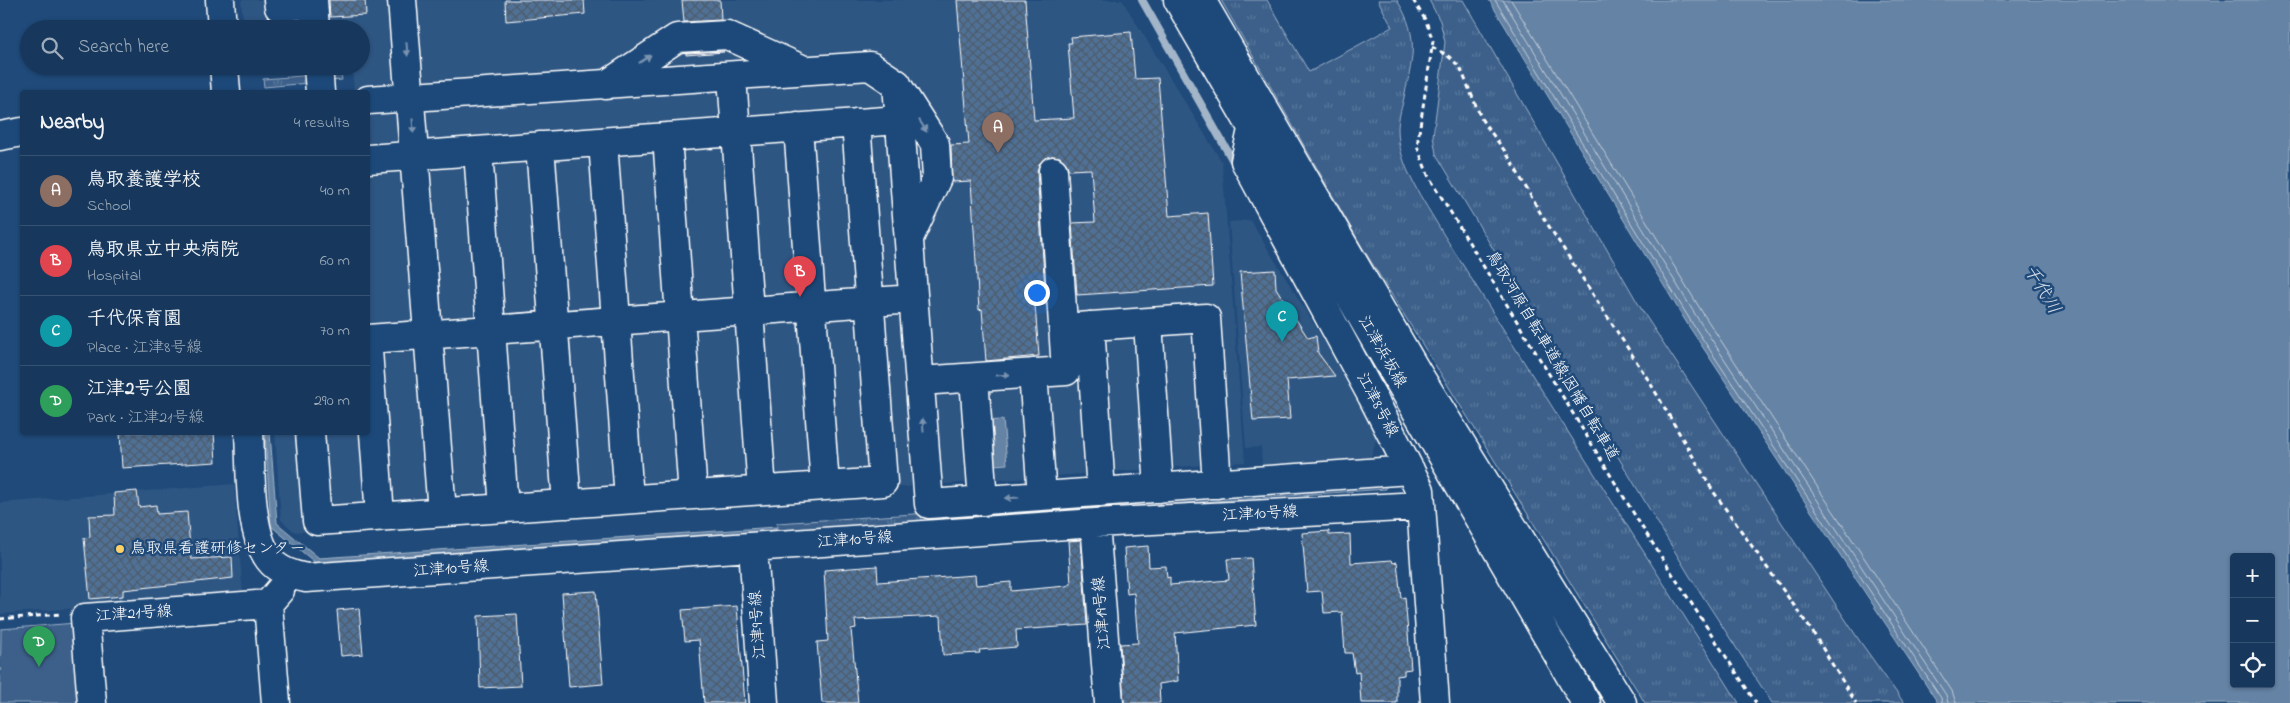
<!DOCTYPE html>
<html lang="en">
<head>
<meta charset="utf-8">
<style>
	:root { --surface:#17385c; --page:#244365; --text:#f1f3f6; --muted:#9eacbb; --line:#365272; --accent:#8abfa5 }
	body { margin:0; font-family:"Indie Flower","Klee One",sans-serif; background:var(--page); color:var(--text) }
	.controls { position:absolute; right:15px; bottom:15px; display:grid; overflow:hidden; border-radius:5px; box-shadow:0 1px 4px #0004 }
	.controls button { width:45px; height:45px; display:grid; place-items:center; padding:0; border:0; border-bottom:1px solid var(--line); background:var(--surface); color:var(--text); font:25px sans-serif }
	.you { position:absolute; left:1036px; top:292px; width:18px; height:18px; margin:-12px; border:4px solid #fff; border-radius:50%; background:#1a73e8; box-shadow:0 0 0 8px #1a73e833 }
	.badge { display:grid; place-items:center; width:32px; height:32px; border-radius:50%; background:var(--accent); color:#fff; font-size:16px; font-weight:700 }
	.pin { position:absolute; translate:-50% -41px; filter:drop-shadow(0 1px 2px #0008) }
	.pin::after { content:''; position:absolute; top:26px; width:18px; height:15px; background:inherit; clip-path:polygon(0 0,100% 0,50% 100%) }
	.list { margin:0; padding:0; list-style:none }
	h2 { display:flex; justify-content:space-between; align-items:center; height:65px; margin:0; padding:0 20px; font-size:21px }
	h2 small { font-size:16px; font-weight:400; color:var(--muted) }
	.list li { display:grid; grid-template-columns:32px 1fr auto; gap:15px; align-items:center; box-sizing:border-box; height:70px; padding:0 20px; border-top:1px solid var(--line) }
	.list b { display:block; font-size:19px; white-space:nowrap }
	.list p { margin:0; font-size:16px; white-space:nowrap; color:var(--muted) }
	.list em { font-size:16px; font-style:normal; color:var(--muted) }
	.icon { flex:none; width:28px; height:28px; fill:none; stroke:currentColor; stroke-width:2; stroke-linecap:round; stroke-linejoin:round }
	.map { position:relative; flex:none; width:2290px; height:703px; overflow:hidden }
	.search { position:absolute; background:var(--surface); box-shadow:0 1px 4px #0004; left:20px; top:20px; width:350px; height:55px; display:flex; align-items:center; gap:12px; box-sizing:border-box; padding:0 18px; border-radius:28px; color:var(--muted); font-size:19px }
	.panel { position:absolute; background:var(--surface); box-shadow:0 1px 4px #0004; left:20px; top:90px; width:350px; height:345px; border-radius:5px }
	.map>svg:first-child { display:block }
	.built { fill:#2e5683 }
	.grass { fill:url(#grass-tufts); stroke:#9eb0c5 }
	.green { fill:#3c618b; stroke:#9eb0c5 }
	.water { fill:#6583a4; stroke:#a3b5c8; fill-rule:evenodd }
	.lines { fill:none; stroke-linecap:round; stroke-linejoin:round }
	.shore { stroke:#c1cddb; stroke-width:1 }
	.stream { stroke:#a3b5c8; stroke-width:8 }
	.building { fill:url(#building-cross-hatch); stroke:#fff }
	.minor-casing { stroke:#fff; stroke-width:31 }
	.path { stroke:#fff; stroke-width:3; stroke-dasharray:5 4; stroke-linecap:butt }
	.minor { stroke:#1f4a7a; stroke-width:28 }
	.oneway { fill:#7992af }
	.poi-dot { fill:#ffd166; stroke:#1f4a7a; stroke-width:2 }
	.labels { text-anchor:middle; dominant-baseline:central; stroke-width:5; stroke-linejoin:round; paint-order:stroke }
	.street-label { font-size:16px; fill:#fff; stroke:#1f4a7a }
	.poi-label { font-size:16px; fill:#fff; stroke:#1f4a7a; text-anchor:start }
	.water-label { font-size:18px; font-style:italic; fill:#d8e0e8; stroke:#1f4a7a }
</style>
</head>
<body>
<div class="map">
<svg width="2290" height="703" viewBox="0 0 2290 703">
	<defs>
		<pattern id="grass-tufts" width="24" height="20" patternUnits="userSpaceOnUse" patternTransform="scale(1.25)"><rect width="24" height="20" fill="#3c618b"/><path d="M3 7l-1-3M5 7V3M7 7l1-3M15 17l-1-3M17 17v-4M19 17l1-3" fill="none" stroke="#59799c"/></pattern>
		<pattern id="building-cross-hatch" width="8" height="8" patternUnits="userSpaceOnUse" patternTransform="scale(1.25)"><rect width="8" height="8" fill="#507197"/><path d="M0 0l8 8M0 8l8-8" fill="none" stroke="#4e5b6a"/></pattern>
	</defs>
	<rect width="100%" height="100%" fill="#1f4a7a"/>
	<filter id="ink" filterUnits="userSpaceOnUse"><feTurbulence type="fractalNoise" baseFrequency=".02" numOctaves="2"/><feDisplacementMap in="SourceGraphic" scale="10" xChannelSelector="R" yChannelSelector="G"/><feConvolveMatrix kernelMatrix="1 2 1 2 8 2 1 2 1" color-interpolation-filters="sRGB"/></filter>
	<g filter="url(#ink)">
		<!-- built -->
		<path class="built" d="M241,0H1122L1222,162L1245,462L295,532L281,520L275,433L368,432V92H354L352,66H361V29H244Z
			M1250,220L1379,430L1370,460L1262,468L1261,447L1246,448L1229,222Z
			M234,484L243,595L0,614V503Z"/>
		<!-- grass -->
		<path class="grass" d="M1221,0H1267L1309,72L1392,27L1378,0H1397C1421,39 1412,60 1403,102C1401,110 1398,120 1398,128C1398,167 1424,200 1442,232L1739,703H1645L1362,247Z
			M1429,0H1463L1643,312L1859,640L1904,703H1772L1689,575L1436,154L1433,136L1445,42L1440,21Z
			M341,73L342,80L264,87L263,79Z
			M1385,483L1386,489L861,526L777,531V523Z"/>
		<!-- green -->
		<path class="green" d="M76,623L82,703H0L1,629Z"/>
		<!-- water -->
		<path class="water" d="M1489,0H2288L2290,3V703H1938L1688,325ZM2234,557H2271V684H2234Z
			M1003,420L1007,464L983,466L979,421Z
			M265,433H270L277,523L319,558L776,527V532L318,565L271,526Z"/>
		<g class="lines">
			<!-- shore -->
			<path class="shore" d="M1495,0L1692,323L1941,698L1942,703
				M1503,0L1698,319L1946,695L1948,703
				M1511,0L1704,315L1952,691L1956,703"/>
			<!-- stream -->
			<path class="stream" d="M1142,0L1237,168"/>
		</g>
		<!-- building -->
		<path class="building" d="M329,0H365L366,15L330,17Z
			M505,0H584L585,14L506,21Z
			M682,0H720L721,20L684,22Z
			M957,0H1025L1034,120L1074,118L1068,43H1072L1071,37L1131,32L1135,79L1158,78L1169,216L1208,213L1213,286L1077,295L1072,223L1095,222L1091,169L1069,170L1066,163L1060,157L1052,156L1045,158L1039,164L1037,172L1046,304L1035,305L1039,356L986,361L982,309L979,310L971,181L952,182L951,145L969,144Z
			M723,51L724,52L686,55V53Z
			M1275,270L1276,288L1308,338L1316,336L1318,353L1335,376L1287,380L1290,419L1253,421L1240,272Z
			M120,432H214L216,462L122,468Z
			M137,491L139,507L156,505L157,514L187,512L191,559L232,557L233,578L123,590V596L90,599L84,538L90,537L89,516L115,515L114,493Z
			M1329,531V535L1350,534L1351,563L1392,560L1393,563L1397,562L1401,598L1405,597L1411,669L1404,670V675L1397,676V703H1361L1359,672L1355,673L1352,653H1345L1342,612L1324,613L1322,591L1307,592L1302,533Z
			M1081,540L1087,625L1016,630L1017,647L979,650L980,653L943,655L941,616L855,620L856,628L851,629L858,703H822L817,642L828,641L824,570L877,566L878,582L975,575L976,585L1011,582V591L1066,586L1071,584L1068,541Z
			M1148,546L1149,567L1166,566L1167,578L1170,577V585L1229,580L1227,559L1251,558L1256,625L1175,633L1178,681L1159,684L1160,703H1124L1120,644L1138,643L1134,593L1127,594L1124,548Z
			M596,591L603,684L569,687L562,593Z
			M737,606L745,703H704L699,640L685,641L682,610Z
			M359,608L363,654L341,656L337,610Z
			M517,614L521,686L480,688L478,616Z"/>
		<g class="lines">
			<defs>
				<path id="minor" d="M220,0L222,29
					M278,0L279,7L313,4
					M313,0L315,29
					M402,0L442,512
					M1178,0L1586,703
					M1201,0L1418,374L1622,703
					M224,66L226,92
					M318,66L320,92
					M732,77L762,490
					M606,85L677,38L727,35L804,70
					M899,88L935,144L937,178L910,236
					M368,100L870,66L897,84L929,504L1410,470
					M798,127L825,485
					M1252,130L1245,161L1372,396L1420,490L1435,703
					M0,136L22,132
					M667,137L693,495
					M603,142L629,499
					M540,146L567,504
					M478,151L504,508
					M368,159L899,120
					M1148,323L1159,488
					M1090,326L1101,492
					M1063,328L1206,318L1217,484
					M368,339L913,299
					M368,350L380,516
					M1033,373L1042,496
					M974,378L983,501
					M920,381L1066,371L1053,171
					M249,432C251,467 248,531 269,559C278,571 292,575 306,578L1095,523L1420,506
					M310,432L317,521L883,482L856,123
					M1095,523L1109,703
					M753,548L764,703
					M92,703L85,618L268,604
					M276,703L268,604L280,590"/>
			</defs>
			<!-- minor casing -->
			<use href="#minor" class="minor-casing"/>
			<!-- path -->
			<path class="path" d="M1413,0L1426,21L1433,41L1417,146L1428,175L1642,527L1756,703
				M1432,47L1447,55L1460,67L1482,120L1507,154L1541,214L1649,381L1713,491L1812,631L1856,703
				M0,619L61,614"/>
			<!-- minor -->
			<use href="#minor" class="minor"/>
		</g>
		<!-- one-way arrows -->
		<defs><path id="oneway-solid" d="M-6-.8H1V-3.2L6.5 0L1 3.2V.8H-6Z" transform="scale(1.25)"/></defs>
		<g class="oneway">
			<use href="#oneway-solid" transform="translate(407 49) rotate(85)"/>
			<use href="#oneway-solid" transform="translate(645 59) rotate(-33)"/>
			<use href="#oneway-solid" transform="translate(413 126) rotate(86)"/>
			<use href="#oneway-solid" transform="translate(923 126) rotate(58)"/>
			<use href="#oneway-solid" transform="translate(1003 375) rotate(-4)"/>
			<use href="#oneway-solid" transform="translate(923 425) rotate(-94)"/>
			<use href="#oneway-solid" transform="translate(1012 498) rotate(176)"/>
		</g>
	</g>
	<!-- markers -->
	<circle class="poi-dot" cx="120" cy="549" r="5"/>
	<g class="labels">
		<!-- street labels -->
		<g class="street-label">
			<text transform="translate(1382 352) rotate(60)">江津浜坂線</text>
			<text transform="translate(1552 356) rotate(59)">鳥取河原自転車道線;因幡自転車道</text>
			<text transform="translate(1377 405) rotate(62)">江津8号線</text>
			<text transform="translate(1260 514) rotate(-3)">江津10号線</text>
			<text transform="translate(855 540) rotate(-4)">江津10号線</text>
			<text transform="translate(451 569) rotate(-4)">江津10号線</text>
			<text transform="translate(1102 613) rotate(-95)">江津19号線</text>
			<text transform="translate(134 614) rotate(-4)">江津21号線</text>
			<text transform="translate(758 625) rotate(-94)">江津9号線</text>
		</g>
		<!-- poi labels -->
		<g class="poi-label">
			<text x="130" y="549">鳥取県看護研修センター</text>
		</g>
		<!-- water labels -->
		<g class="water-label">
			<text transform="translate(2041 290) rotate(59)">千代川</text>
		</g>
	</g>
</svg>
<div class="controls">
<button>+</button>
<button>−</button>
<button><svg class="icon" aria-label="locate" viewBox="0 0 24 24"><circle cx="12" cy="12" r="6"/><path d="M12 2v4M12 18v4M2 12h4M18 12h4"/></svg></button>
</div>
<div class="you"></div>
<div class="pin badge" style="left:998px;top:153px;background:#8d6e63">A</div>
<div class="pin badge" style="left:800px;top:297px;background:#e0444e">B</div>
<div class="pin badge" style="left:1282px;top:342px;background:#0f9aa8">C</div>
<div class="pin badge" style="left:39px;top:667px;background:#2e9e5b">D</div>
<div class="search"><svg class="icon" aria-label="search" viewBox="0 0 24 24"><circle cx="10" cy="10" r="6"/><path d="M15 15l6 6"/></svg>Search here</div>
<section class="panel">
<h2>Nearby<small>4 results</small></h2>
<ul class="list">
<li><span class="badge" style="background:#8d6e63">A</span><div><b>鳥取養護学校</b><p>School</p></div><em>40 m</em></li>
<li><span class="badge" style="background:#e0444e">B</span><div><b>鳥取県立中央病院</b><p>Hospital</p></div><em>60 m</em></li>
<li><span class="badge" style="background:#0f9aa8">C</span><div><b>千代保育園</b><p>Place · 江津8号線</p></div><em>70 m</em></li>
<li><span class="badge" style="background:#2e9e5b">D</span><div><b>江津2号公園</b><p>Park · 江津21号線</p></div><em>290 m</em></li>
</ul>
</section>
</div>
</body>
</html>
